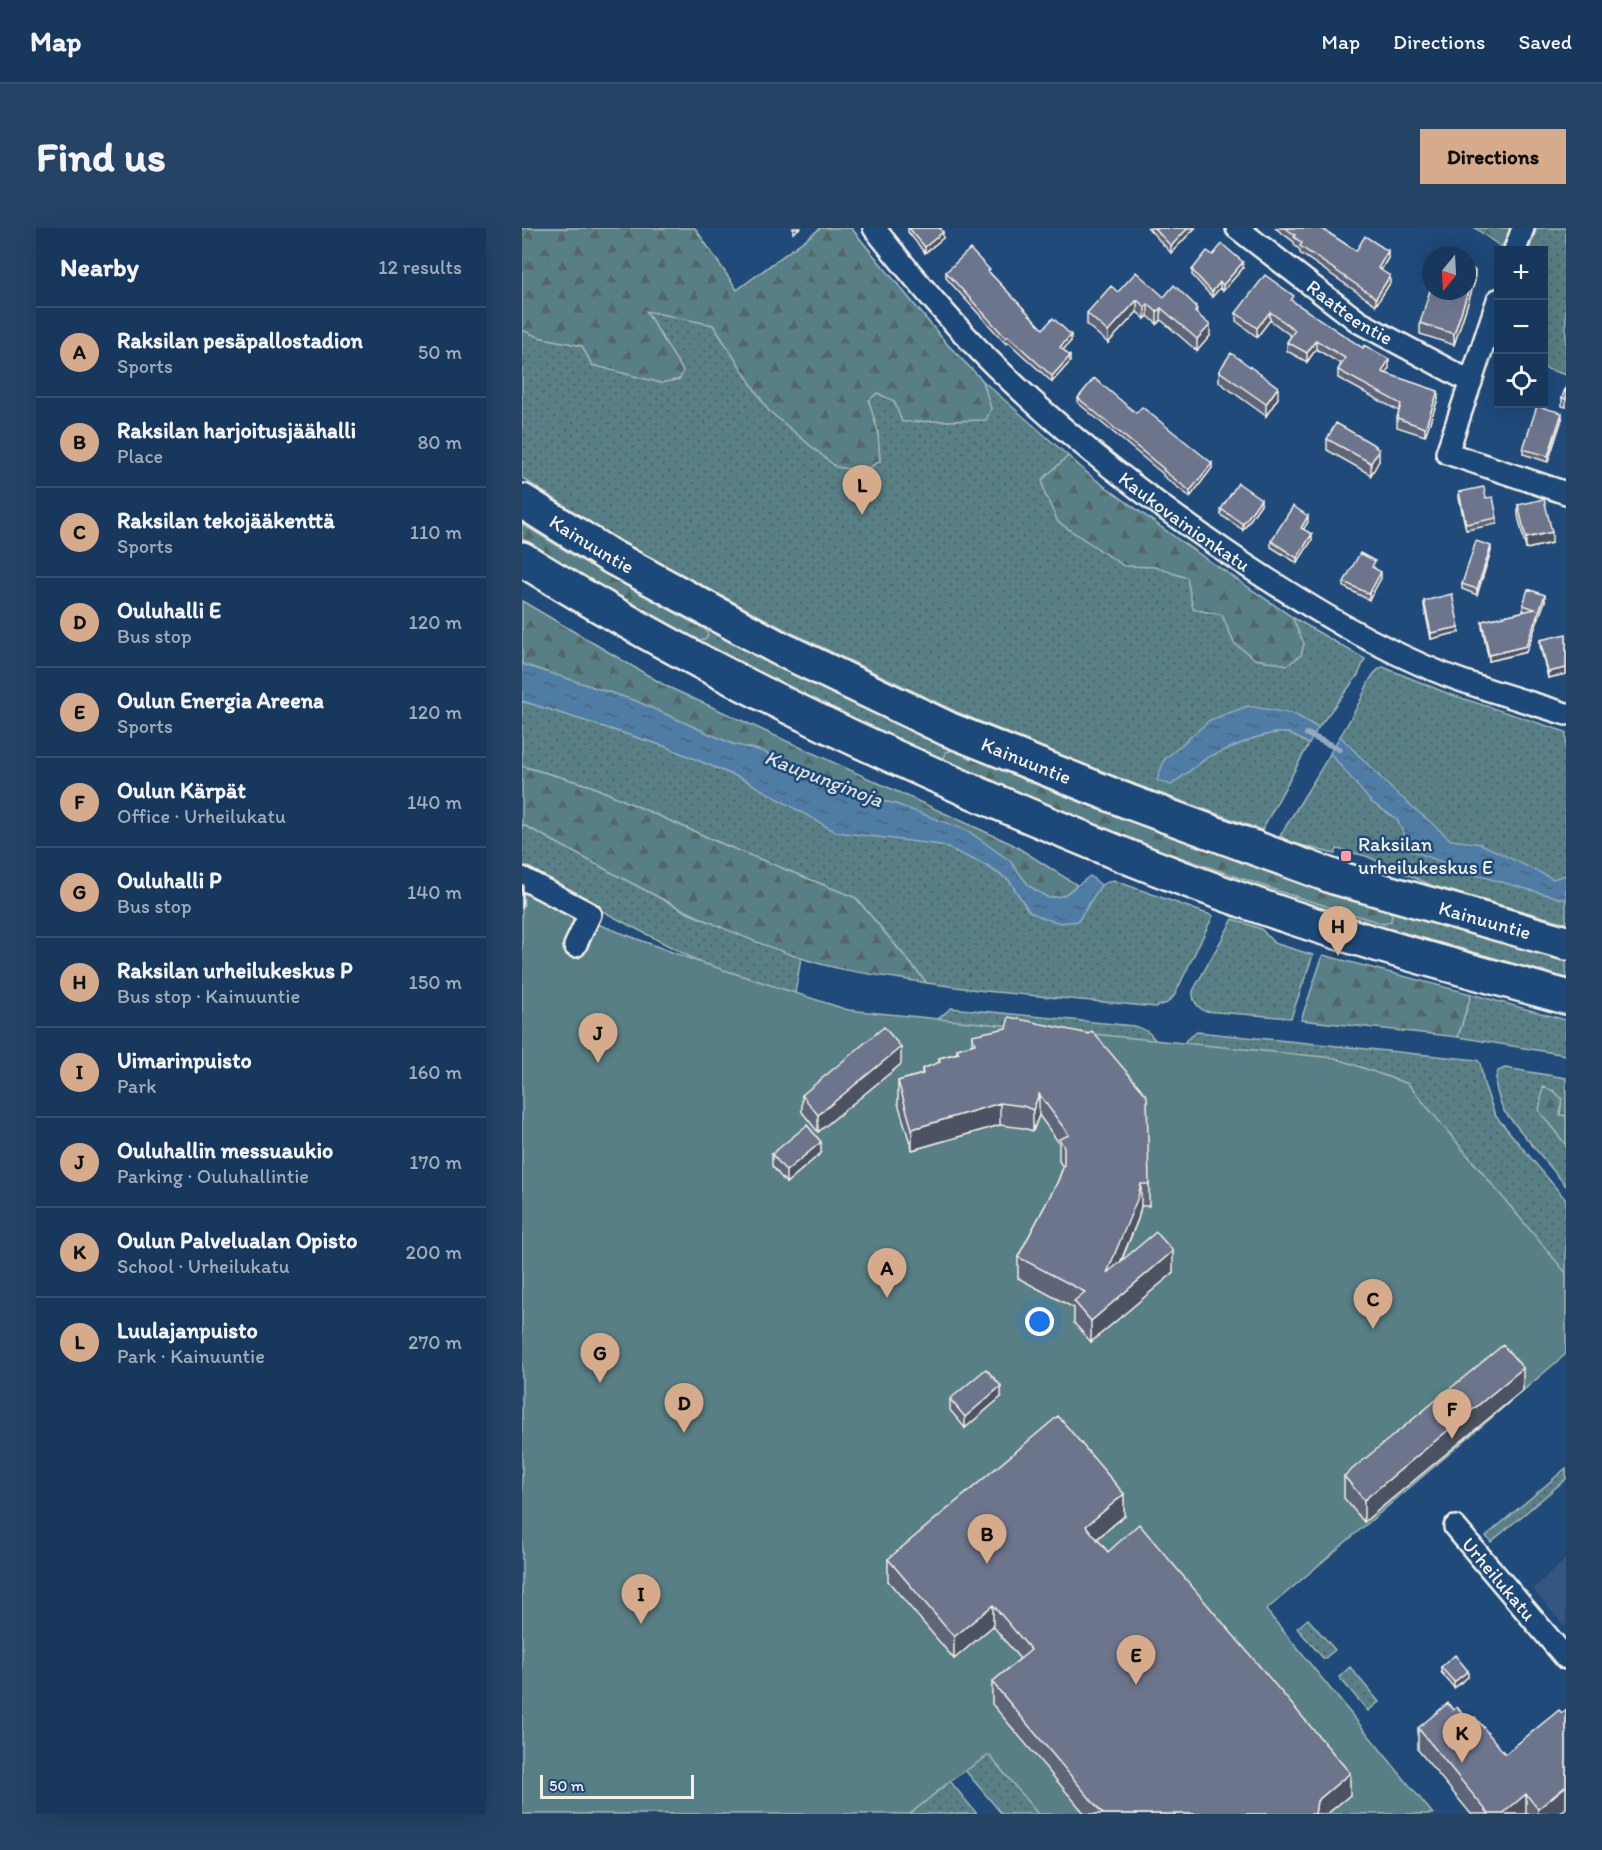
<!DOCTYPE html>
<html lang="en">
<head>
<meta charset="utf-8">
<style>
	:root { --surface:#17385c; --page:#244365; --text:#f1f3f6; --muted:#9eacbb; --line:#365272; --accent:#d6ab8b }
	body { margin:0; font-family:Itim,sans-serif; background:var(--page); color:var(--text) }
	.controls { position:absolute; right:18px; top:18px; display:grid; overflow:hidden; border-radius:0px; box-shadow:0 6px 24px #0002 }
	.controls button { width:54px; height:54px; display:grid; place-items:center; padding:0; border:0; border-bottom:2px solid var(--line); background:var(--surface); color:var(--text); font:30px sans-serif }
	.compass { position:absolute; left:900px; top:18px; width:54px; height:54px; border-radius:50%; background:var(--surface); box-shadow:0 6px 24px #0002; rotate:198deg }
	.scale { position:absolute; left:18px; bottom:15px; width:154px; box-sizing:border-box; padding-left:6px; border:3px solid #f4f1e8; border-top:0; font-size:16px; line-height:21px; white-space:nowrap; color:#f4f1e8; -webkit-text-stroke:4px #1f4a7a; paint-order:stroke }
	.you { position:absolute; left:518px; top:1094px; width:21px; height:21px; margin:-15px; border:4px solid #fff; border-radius:50%; background:#1a73e8; box-shadow:0 0 0 9px #1a73e833 }
	.badge { display:grid; place-items:center; width:39px; height:39px; border-radius:50%; background:var(--accent); color:#111; font-size:20px; font-weight:700 }
	.pin { position:absolute; translate:-50% -50px; filter:drop-shadow(0 2px 3px #0008) }
	.pin::after { content:''; position:absolute; top:32px; width:21px; height:18px; background:inherit; clip-path:polygon(0 0,100% 0,50% 100%) }
	.list { margin:0; padding:0; list-style:none }
	h2 { display:flex; justify-content:space-between; align-items:center; height:78px; margin:0; padding:0 24px; font-size:26px }
	h2 small { font-size:20px; font-weight:400; color:var(--muted) }
	.list li { display:grid; grid-template-columns:39px 1fr auto; gap:18px; align-items:center; box-sizing:border-box; height:90px; padding:0 24px; border-top:2px solid var(--line) }
	.list b { display:block; font-size:22px; white-space:nowrap }
	.list p { margin:0; font-size:20px; white-space:nowrap; color:var(--muted) }
	.list em { font-size:20px; font-style:normal; color:var(--muted) }
	.icon { flex:none; width:33px; height:33px; fill:none; stroke:currentColor; stroke-width:2; stroke-linecap:round; stroke-linejoin:round }
	.map { position:relative; flex:none; width:1044px; height:1586px; overflow:hidden; border-radius:0px }
	header { display:flex; align-items:center; gap:36px; box-sizing:border-box; height:84px; padding:0 30px; background:var(--surface); border-bottom:2px solid var(--line) }
	header strong { font-size:28px }
	nav { display:flex; gap:33px; margin-inline-start:auto; font-size:21px }
	.intro { display:flex; align-items:center; justify-content:space-between; box-sizing:border-box; height:144px; padding:0 36px }
	h1 { margin:0; font-size:42px }
	.button { padding:15px 27px; border-radius:0px; background:var(--accent); color:#111; font-size:21px; font-weight:700 }
	main { display:flex; gap:36px; padding:0 36px }
	aside { flex:1; background:var(--surface); border-radius:0px; box-shadow:0 6px 24px #0002 }
	.map>svg:first-child { display:block }
	.built { fill:#365780 }
	.grass { fill:url(#grass-dots); stroke:#a6b8b6; stroke-width:1.5 }
	.forest { fill:url(#forest-firs); stroke:#a6b8b6; stroke-width:1.5 }
	.pitch { fill:#597f85; stroke:#a6b8b6; stroke-width:1.5 }
	.water { fill:url(#water-ripples); stroke:#92aac0; stroke-width:1.5 }
	.lines { fill:none; stroke-linecap:round; stroke-linejoin:round }
	.stream { stroke:#92aac0; stroke-width:6 }
	.street-casing { stroke:#f4f1e8; stroke-width:26 }
	.highway-casing { stroke:#f4f1e8; stroke-width:38 }
	.street { stroke:#1f4a7a; stroke-width:21 }
	.highway { stroke:#1f4a7a; stroke-width:33 }
	.wall { fill:#5e6579; stroke:#f4f1e8; stroke-width:1.5 }
	.shaded-wall { fill:#4c5263; stroke:#f4f1e8; stroke-width:1.5 }
	.building { fill:#6d758d; stroke:#f4f1e8; stroke-width:1.5 }
	.poi-dot { fill:#ff9aa2; stroke:#1f4a7a; stroke-width:2 }
	.labels { text-anchor:middle; dominant-baseline:central; stroke-width:5; stroke-linejoin:round; paint-order:stroke }
	.street-label { font-size:20px; fill:#f4f1e8; stroke:#1f4a7a }
	.poi-label { font-size:20px; fill:#f4f1e8; stroke:#1f4a7a; text-anchor:start }
	.water-label { font-size:21px; font-style:italic; fill:#dbdfde; stroke:#1f4a7a }
</style>
</head>
<body>
<header>
<strong>Map</strong>
<nav><a>Map</a><a>Directions</a><a>Saved</a></nav>
</header>
<div class="intro"><h1>Find us</h1><a class="button">Directions</a></div>
<main>
<aside>
<h2>Nearby<small>12 results</small></h2>
<ul class="list">
<li><span class="badge">A</span><div><b>Raksilan pesäpallostadion</b><p>Sports</p></div><em>50 m</em></li>
<li><span class="badge">B</span><div><b>Raksilan harjoitusjäähalli</b><p>Place</p></div><em>80 m</em></li>
<li><span class="badge">C</span><div><b>Raksilan tekojääkenttä</b><p>Sports</p></div><em>110 m</em></li>
<li><span class="badge">D</span><div><b>Ouluhalli E</b><p>Bus stop</p></div><em>120 m</em></li>
<li><span class="badge">E</span><div><b>Oulun Energia Areena</b><p>Sports</p></div><em>120 m</em></li>
<li><span class="badge">F</span><div><b>Oulun Kärpät</b><p>Office · Urheilukatu</p></div><em>140 m</em></li>
<li><span class="badge">G</span><div><b>Ouluhalli P</b><p>Bus stop</p></div><em>140 m</em></li>
<li><span class="badge">H</span><div><b>Raksilan urheilukeskus P</b><p>Bus stop · Kainuuntie</p></div><em>150 m</em></li>
<li><span class="badge">I</span><div><b>Uimarinpuisto</b><p>Park</p></div><em>160 m</em></li>
<li><span class="badge">J</span><div><b>Ouluhallin messuaukio</b><p>Parking · Ouluhallintie</p></div><em>170 m</em></li>
<li><span class="badge">K</span><div><b>Oulun Palvelualan Opisto</b><p>School · Urheilukatu</p></div><em>200 m</em></li>
<li><span class="badge">L</span><div><b>Luulajanpuisto</b><p>Park · Kainuuntie</p></div><em>270 m</em></li>
</ul>
</aside>
<div class="map">
<svg width="1044" height="1586" viewBox="0 0 1044 1586">
	<defs>
		<pattern id="grass-dots" width="8" height="8" patternUnits="userSpaceOnUse" patternTransform="scale(1.5)"><rect width="8" height="8" fill="#597f85"/><path d="M2 2h.1M6 6h.1" fill="none" stroke="#526669" stroke-width="1.8" stroke-linecap="round"/></pattern>
		<pattern id="forest-firs" width="22" height="20" patternUnits="userSpaceOnUse" patternTransform="scale(1.5)"><rect width="22" height="20" fill="#597f85"/><path d="M5 1l3.5 6h-7zM16 11l3.5 6h-7z" fill="#526669"/></pattern>
		<pattern id="water-ripples" width="26" height="14" patternUnits="userSpaceOnUse" patternTransform="scale(1.5)"><rect width="26" height="14" fill="#507ba5"/><path d="M2 4q2-2 4 0t4 0M15 11q2-2 4 0t4 0" fill="none" stroke="#4d647a"/></pattern>
	</defs>
	<rect width="100%" height="100%" fill="#1f4a7a"/>
	<filter id="ink" filterUnits="userSpaceOnUse"><feTurbulence type="fractalNoise" baseFrequency=".0167" numOctaves="2"/><feDisplacementMap in="SourceGraphic" scale="12" xChannelSelector="R" yChannelSelector="G"/><feConvolveMatrix kernelMatrix="1 2 1 2 8 2 1 2 1" color-interpolation-filters="sRGB"/></filter>
	<g filter="url(#ink)">
		<!-- built -->
		<path class="built" d="M1044,1331V1400L1011,1361Z"/>
		<!-- grass -->
		<path class="grass" d="M0,0H173L215,62L299,0H329L425,116L461,153L570,249L661,315L770,389L843,431L836,447L796,500L772,486L663,515L642,532L649,557L686,529L732,510L752,505H767L787,516L740,602L599,551L435,484L262,401L96,312L0,250Z
			M1015,0H1044V147L1022,140V22H1007Z
			M0,292L59,329L419,514L494,546L603,591L776,653L916,696L1044,731V750L848,695L726,657L616,617L409,530L193,426L0,316Z
			M861,439L927,466L1044,504V695L911,658L844,628L815,621L813,626L771,615L758,608C785,563 814,519 838,473C844,462 848,444 861,439Z
			M0,473L142,518L223,552L377,611L420,617L463,637L487,652L507,683L556,693L579,657L591,652L691,688L652,768L645,775L634,779L463,763L405,755L334,670L205,618L69,558L0,538Z
			M0,596L168,686L279,730L272,771L233,763L0,641Z
			M711,691L739,701L752,715L791,727L769,790L682,783C675,778 670,773 671,763Z
			M949,766L1044,792V827L936,809Z
			M429,780L612,798C624,801 632,807 636,818L405,800Z
			M675,804L955,832L958,835L962,856L973,887L1044,972V1065L661,818L664,812Z
			M983,840L1044,850V958L982,883C977,871 970,855 976,843Z
			M1044,1240V1251L969,1314L964,1308Z
			M786,1391L813,1422L802,1431L775,1400Z
			M828,1439L857,1474L846,1483L817,1449Z
			M425,1449L518,1586H480L436,1534Z
			M428,1553L455,1586H388Z"/>
		<!-- forest -->
		<path class="forest" d="M0,0H173L215,62L299,0H329L425,116L461,153L469,181L464,192L380,194L372,173L355,165L347,173L356,204L358,233L342,243L314,239L246,182L191,97L124,83L161,143L158,151L139,155L70,137L60,118L16,109L0,102Z
			M953,0H990L991,1L979,19Z
			M546,228L570,249L661,315L770,389L782,416L779,427L766,437L733,431L712,415L700,387L671,381L665,350L633,339L602,338L536,294L523,266L520,252Z
			M0,296L57,331L184,402L186,407L183,411L177,412L51,342L0,311Z
			M0,373L144,458L490,616L555,657L541,668L526,670L507,658L488,633L371,575L345,572L314,557L296,552L240,523L210,516L114,473L0,436Z
			M431,522C574,583 718,637 867,683L870,687L869,693L862,696L756,663L629,619L426,535L422,530L424,524Z
			M0,538L69,558L205,618L334,670L405,755C363,748 319,744 279,730C181,698 91,645 0,596Z
			M801,727L949,766L936,809L779,792Z
			M1021,859L1032,863L1040,871L1038,887L1044,888V917L1017,883Z"/>
		<!-- pitch -->
		<path class="pitch" d="M0,661L41,683L171,732L326,782L813,830L886,856L1044,1045V1126L744,1382L911,1586H516L467,1527L428,1553L388,1586H0Z"/>
		<!-- water -->
		<path class="water" d="M0,436L114,473L210,516L240,523L296,552L314,557L344,572L371,575L446,603L488,633L507,658L526,670L541,668L568,648L579,657L556,693L539,695L523,691L507,683L487,652L463,637L420,617L314,604L223,552L142,518L0,473Z
			M726,478L772,486L796,500L787,516L767,505H752L732,510L686,529L649,557L635,552L642,532L688,492Z
			M818,508L871,562L929,612L959,616L1031,651L1044,647V672L954,647L888,622L875,591L849,574L808,525Z"/>
		<g class="lines">
			<!-- stream -->
			<path class="stream" d="M785,506L817,521"/>
			<defs>
				<g id="street">
					<path id="s1" d="M352,0C390,48 430,96 474,139C550,213 634,277 722,336C786,378 852,419 924,447C963,462 1004,473 1044,486"/>
					<path id="s2" d="M715,0L837,94L949,154"/>
					<path d="M993,22L1001,0"/>
					<path d="M976,72L925,225L1044,265"/>
					<path d="M0,650L68,686L53,718"/>
					<path id="s3" d="M933,1299L1044,1430"/>
				</g>
				<g id="highway">
					<path id="s4" d="M0,273L88,328L255,419L426,501L610,575L812,649L1044,715"/>
					<path d="M0,331C152,426 313,505 477,575C575,617 674,658 775,691C864,721 954,744 1044,769"/>
				</g>
			</defs>
			<!-- street casing -->
			<use href="#street" class="street-casing"/>
			<!-- highway casing -->
			<use href="#highway" class="highway-casing"/>
			<!-- street -->
			<use href="#street" class="street"/>
			<!-- highway -->
			<use href="#highway" class="highway"/>
		</g>
		<!-- wall -->
		<path class="wall" d="M386,0H420L418,1L421,10L403,25L386,4Z
			M626,0H673L649,25Z
			M753,0H799L834,23L866,30L859,42L868,55L854,77L778,25V22L772,17V14Z
			M691,27L721,40L701,63L698,60L690,69L670,47V42Z
			M424,44L468,45L521,101L549,113L541,122L548,134L530,154L486,114L484,116L424,50Z
			M953,53L932,117L898,106V95Z
			M596,64L674,80L675,86L688,108L675,123L639,92L635,96L626,88L623,91L615,84L586,115L565,97V85Z
			M772,74L867,140L864,145L916,171L903,208L875,199V190L877,183L816,150V142L819,136L794,121L785,134L765,123V114L769,108L748,92L735,109L714,93V85Z
			M697,143L756,170L744,188L697,154Z
			M1044,159V179L1040,178V170Z
			M556,170L614,185L690,240L668,269L641,248V246L556,175Z
			M1040,191L1026,234L1001,226V221Z
			M805,211L854,220L857,233L849,247L805,222Z
			M937,264L964,270L975,290V296L944,302L937,270Z
			M739,276L721,302L699,287V281Z
			M996,277L1030,315L1004,321L996,288Z
			M786,294L781,301L790,312L775,335L749,319V313Z
			M969,323L955,367L940,361V356Z
			M853,339L852,340L859,350L847,372L822,359V354Z
			M902,373L937,404L909,411L902,378Z
			M1023,373L1004,424L967,433L960,399V393L1003,383L1001,382V377Z
			M1044,408V446L1026,450L1018,418V412Z
			M450,807L627,956V978H619L616,991L599,1034L651,1045L569,1114L552,1095V1080L496,1050V1029L536,953L541,939L537,933V915L517,887L511,903L501,900L478,897L390,922L376,875V853L400,846V841L417,835V830L435,825V821L450,817Z
			M379,836L296,904L280,884V867Z
			M299,925L264,955L250,938V926Z
			M1001,1162L842,1294L822,1270V1248Z
			M479,1169L443,1200L428,1182V1171Z
			M602,1288L575,1311L586,1324L828,1567L805,1586H563L470,1476V1454L498,1431L471,1398L432,1431L366,1353V1331Z
			M919,1439L946,1449L932,1460L919,1444Z
			M931,1482L983,1526L1044,1482V1580L1037,1586H949L896,1522V1500Z"/>
		<!-- shaded-wall -->
		<path class="shaded-wall" d="M271,0H278L271,5Z
			M666,0H673L649,25V18Z
			M421,4V10L403,25V19Z
			M866,23V30L856,47V40Z
			M721,34V40L701,63V57Z
			M953,42V53L932,117V106Z
			M868,48V55L854,77V70Z
			M698,54V60L690,69V64Z
			M615,72V84L586,115V104Z
			M626,76V88L623,91V79Z
			M639,80V92L635,96V84Z
			M748,84V92L735,109V100Z
			M688,97V108L675,123V111Z
			M549,107V113L538,125V119Z
			M794,112V121L785,134V125Z
			M548,128V134L530,154V148Z
			M867,131V140L860,152V144Z
			M756,159V170L744,188V176Z
			M916,163V171L903,208V200Z
			M1040,185V191L1026,234V228Z
			M854,218V227L857,222V233L849,247V235Z
			M690,235V240L668,269V263Z
			M739,271V276L721,302V296Z
			M786,288V294L779,305V300Z
			M1030,304V315L1004,321V310Z
			M790,306V312L775,335V330Z
			M969,318V323L955,367V361Z
			M859,344V350L847,372V366Z
			M1023,367V373L1004,424L967,433V427L1004,418Z
			M937,399V404L909,411V405Z
			M1044,440V446L1026,450V444Z
			M1,656V678L0,681V659Z
			M379,819V836L296,904V887Z
			M517,866V887L511,903V882Z
			M478,875V897L390,922V901Z
			M299,914V925L264,955V943Z
			M619,956V978L616,991L585,1067V1045Z
			M651,1023V1045L569,1114V1093Z
			M1001,1140V1162L842,1294V1272Z
			M479,1158V1169L443,1200V1189Z
			M602,1266V1288L564,1320V1298Z
			M471,1377V1398L432,1431V1409Z
			M946,1443V1449L932,1460V1454Z
			M828,1545V1567L805,1586H793L795,1573Z
			M1044,1558V1580L1037,1586H1016V1581Z
			M1004,1566V1586H980Z"/>
		<!-- building -->
		<path class="building" d="M387,0H417L421,4L403,19Z
			M632,0H666L649,18Z
			M763,0H799L834,23L843,8L866,23L856,40L868,48L854,70L778,18L780,15L772,9L773,7Z
			M700,16L721,34L701,57L698,54L690,64L670,42L685,23L691,27Z
			M448,21L468,42L466,43L521,101L531,90L549,107L538,119L548,128L530,148L486,108L484,110L424,44Z
			M945,39L953,42L932,106L898,95L909,59V63H945Z
			M614,44L642,69L652,57L674,78L673,79L675,81L673,84L688,97L675,111L639,80L635,84L626,76L623,79L615,72L586,104L565,85L589,58L596,64Z
			M743,47L772,68L769,72L841,120L842,117L867,131L860,144L916,163L903,200L875,190L879,176L816,142L823,130L794,112L785,125L765,114L773,102L748,84L735,100L714,85Z
			M709,125L756,159L744,176L697,143Z
			M572,150L614,185L620,179L690,235L668,263L641,242L642,241L556,170Z
			M1044,159V171L1040,170Z
			M1015,178L1040,185L1026,228L1001,221Z
			M814,195L854,218L853,219L857,222L849,235L805,211Z
			M716,255L739,271L721,296L699,281Z
			M962,259L964,270L971,269L975,290L944,296L937,264Z
			M1022,271L1030,304L1004,310L996,277Z
			M771,278L786,288L779,300L790,306L775,330L749,313Z
			M954,313L969,318L955,361L940,356Z
			M838,325L853,333L850,339L859,344L847,366L822,354Z
			M1006,361L1023,367L1004,418L967,427L960,393L1013,381L1001,377Z
			M930,366L937,399L909,405L902,373Z
			M1044,406V440L1026,444L1018,412Z
			M487,789L567,806L570,803L625,868L627,956H619L616,969L585,1045L634,1004L651,1023L569,1093L552,1073L563,1064L496,1029L536,953L542,937V919L537,911L547,907L517,866L511,882L501,878L478,875L390,901L376,853L401,846L400,841L418,834L417,830L437,825L435,821L453,816L450,807L484,800Z
			M362,799L379,819L296,887L280,867Z
			M285,897L299,914L264,943L250,926Z
			M981,1117L1001,1140L842,1272L822,1248Z
			M464,1141L479,1158L443,1189L428,1171Z
			M536,1188L602,1266L564,1298L586,1324L617,1296L828,1545L795,1573L793,1586H581L470,1454L509,1422L471,1377L432,1409L366,1331Z
			M933,1427L946,1443L932,1454L919,1439Z
			M926,1475L931,1482L935,1479L947,1494L953,1489L983,1526L1037,1482L1040,1485L1044,1482V1558L1016,1581L1004,1566L980,1586H967L896,1500Z"/>
	</g>
	<!-- markers -->
	<rect class="poi-dot" x="818" y="622" width="12" height="12" rx="3"/>
	<g class="labels">
		<!-- street labels -->
		<g class="street-label">
			<text stroke="none"><textPath href="#s2" startOffset="141">Raatteentie</textPath></text>
			<text stroke="none"><textPath href="#s1" startOffset="429">Kaukovainionkatu</textPath></text>
			<text stroke="none"><textPath href="#s4" startOffset="82">Kainuuntie</textPath></text>
			<text stroke="none"><textPath href="#s4" startOffset="568">Kainuuntie</textPath></text>
			<text stroke="none"><textPath href="#s4" startOffset="1054">Kainuuntie</textPath></text>
			<text stroke="none"><textPath href="#s3" startOffset="68">Urheilukatu</textPath></text>
		</g>
		<!-- poi labels -->
		<g class="poi-label">
			<text x="836" y="616">Raksilan<tspan x="836" dy="23">urheilukeskus E</tspan></text>
		</g>
		<!-- water labels -->
		<g class="water-label">
			<text transform="translate(302 550) rotate(21)">Kaupunginoja</text>
		</g>
	</g>
</svg>
<div class="controls">
<button>+</button>
<button>−</button>
<button><svg class="icon" aria-label="locate" viewBox="0 0 24 24"><circle cx="12" cy="12" r="6"/><path d="M12 2v4M12 18v4M2 12h4M18 12h4"/></svg></button>
</div>
<svg class="compass" viewBox="-18 -18 36 36"><path d="M0-13l5 13h-10z" fill="#e53935"/><path d="M0 13l5-13h-10z" fill="#9eacbb"/></svg>
<div class="scale">50 m</div>
<div class="you"></div>
<div class="pin badge" style="left:365px;top:1070px">A</div>
<div class="pin badge" style="left:465px;top:1336px">B</div>
<div class="pin badge" style="left:851px;top:1101px">C</div>
<div class="pin badge" style="left:162px;top:1205px">D</div>
<div class="pin badge" style="left:614px;top:1457px">E</div>
<div class="pin badge" style="left:930px;top:1211px">F</div>
<div class="pin badge" style="left:78px;top:1155px">G</div>
<div class="pin badge" style="left:816px;top:728px">H</div>
<div class="pin badge" style="left:119px;top:1396px">I</div>
<div class="pin badge" style="left:76px;top:835px">J</div>
<div class="pin badge" style="left:940px;top:1535px">K</div>
<div class="pin badge" style="left:340px;top:287px">L</div>
</div>
</main>
</body>
</html>
